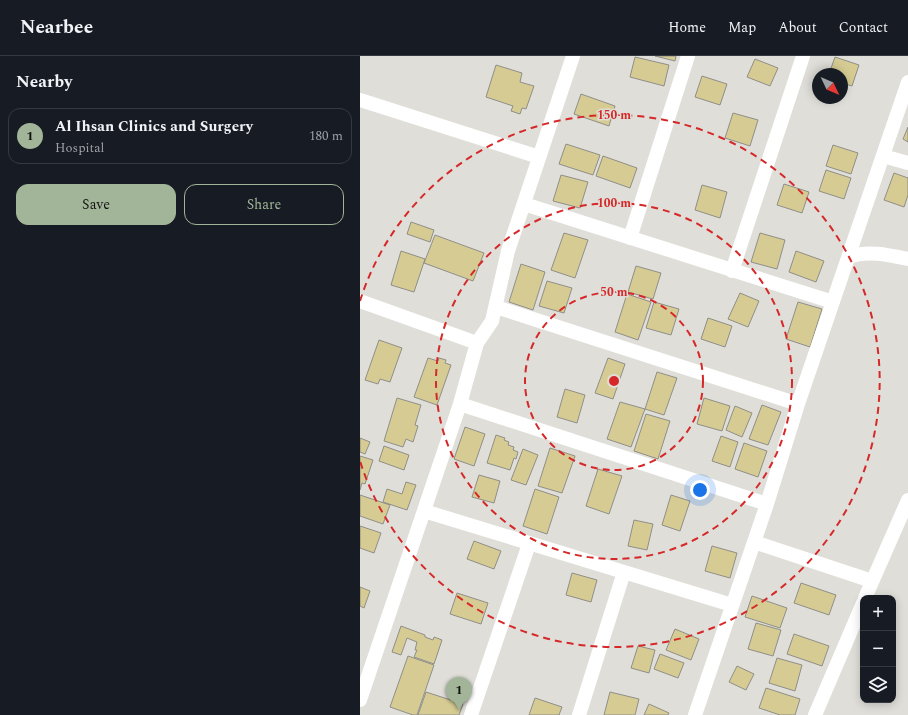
<!DOCTYPE html>
<html lang="en">
<head>
<meta charset="utf-8">
<style>
	:root { --surface:#171b24; --page:#20242c; --text:#f1f3f6; --muted:#9ea1a6; --line:#363941; --accent:#a3b598 }
	body { margin:0; font-family:Spectral,serif; background:var(--page); color:var(--text) }
	.controls { position:absolute; right:12px; bottom:12px; display:grid; overflow:hidden; border-radius:8px; box-shadow:0 2px 10px #0003 }
	.controls button { width:36px; height:36px; display:grid; place-items:center; padding:0; border:0; border-bottom:1px solid var(--line); background:var(--surface); color:var(--text); font:20px sans-serif }
	.compass { position:absolute; left:452px; top:12px; width:36px; height:36px; border-radius:50%; background:var(--surface); box-shadow:0 2px 10px #0003; rotate:134deg }
	.you { position:absolute; left:340px; top:434px; width:14px; height:14px; margin:-10px; border:3px solid #fff; border-radius:50%; background:#1a73e8; box-shadow:0 0 0 6px #1a73e833 }
	.badge { display:grid; place-items:center; width:26px; height:26px; border-radius:50%; background:var(--accent); color:#111; font-size:13px; font-weight:700 }
	.pin { position:absolute; translate:-50% -33px; filter:drop-shadow(0 1px 2px #0008) }
	.pin::after { content:''; position:absolute; top:21px; width:14px; height:12px; background:inherit; clip-path:polygon(0 0,100% 0,50% 100%) }
	.list { margin:0; padding:0; list-style:none }
	h2 { display:flex; justify-content:space-between; align-items:center; height:52px; margin:0; padding:0 16px; font-size:17px }
	h2 small { font-size:13px; font-weight:400; color:var(--muted) }
	.list li { display:grid; grid-template-columns:26px 1fr auto; gap:12px; align-items:center; box-sizing:border-box; height:56px; margin:0 8px 8px; padding:0 8px; border:1px solid var(--line); border-radius:12px }
	.list b { display:block; font-size:15px; white-space:nowrap }
	.list p { margin:0; font-size:13px; white-space:nowrap; color:var(--muted) }
	.list em { font-size:13px; font-style:normal; color:var(--muted) }
	.actions { display:flex; gap:8px; padding:12px 16px }
	.actions a { flex:1; padding:9px 0; border:1px solid var(--accent); border-radius:12px; text-align:center; font-size:14px; color:var(--accent) }
	.actions .main { background:var(--accent); color:#111 }
	.icon { flex:none; width:22px; height:22px; fill:none; stroke:currentColor; stroke-width:2; stroke-linecap:round; stroke-linejoin:round }
	.map { position:relative; flex:none; width:548px; height:659px; overflow:hidden }
	header { display:flex; align-items:center; gap:24px; box-sizing:border-box; height:56px; padding:0 20px; background:var(--surface); border-bottom:1px solid var(--line) }
	header strong { font-size:19px }
	nav { display:flex; gap:22px; margin-inline-start:auto; font-size:14px }
	main { display:flex }
	aside { flex:1; background:var(--surface) }
	.map>svg:first-child { display:block }
	.building { fill:#d6cc93; stroke:#8f8e89 }
	.lines { fill:none; stroke-linecap:round; stroke-linejoin:round }
	.minor { stroke:#fff; stroke-width:14 }
	.ring { fill:none; stroke:#d62828; stroke-width:2; stroke-dasharray:7 5 }
	.centre { fill:#d62828; stroke:#dfded9; stroke-width:2 }
	.ring-label { font-size:12px; text-anchor:middle; font-weight:bold; fill:#d62828; stroke:#dfded9; stroke-width:3; stroke-linejoin:round; paint-order:stroke }
</style>
</head>
<body>
<header>
<strong>Nearbee</strong>
<nav><a>Home</a><a>Map</a><a>About</a><a>Contact</a></nav>
</header>
<main>
<aside>
<h2>Nearby<small></small></h2>
<ul class="list">
<li><span class="badge">1</span><div><b>Al Ihsan Clinics and Surgery</b><p>Hospital</p></div><em>180 m</em></li>
</ul>
<div class="actions"><a class="main">Save</a><a>Share</a></div>
</aside>
<div class="map">
<svg width="548" height="659" viewBox="0 0 548 659">
	<rect width="100%" height="100%" fill="#dfded9"/>
	<!-- building -->
	<path class="building" d="M295,0H316L315,5Z
		M275,1L309,9L304,30L270,21Z
		M475,1L499,9L492,30L482,27V18H469Z
		M395,3L418,12L410,30L387,21Z
		M136,9L162,17L160,26L174,30L166,53L162,52L160,58L151,55L153,50L126,41Z
		M342,20L367,28L360,49L335,41Z
		M221,38L255,50L249,70L214,58Z
		M373,57L398,64L390,90L365,82Z
		M548,71V86L543,83Z
		M206,88L240,99L233,119L199,108Z
		M473,89L498,97L491,118L466,110Z
		M243,100L277,112L270,132L236,120Z
		M466,114L491,122L484,143L459,135Z
		M534,117L548,122V139L544,151L524,144Z
		M201,119L228,126L220,152L193,145Z
		M424,128L449,136L442,157L417,149Z
		M342,129L367,136L360,162L335,154Z
		M51,166L74,174L70,186L47,178Z
		M204,177L228,184L215,222L191,214Z
		M400,177L425,184L417,213L391,206Z
		M75,179L124,197L113,225L64,207Z
		M41,195L65,203L54,236L31,229Z
		M436,195L464,205L456,226L429,216Z
		M161,208L185,216L173,254L149,246Z
		M276,210L301,217L293,243L268,236Z
		M187,225L212,232L204,257L179,250Z
		M380,237L399,245L388,271L368,263Z
		M267,238L291,246L278,284L255,276Z
		M294,246L319,253L311,279L286,272Z
		M438,246L462,253L450,291L426,283Z
		M348,262L372,270L365,291L341,283Z
		M19,284L42,292L30,326L20,323L18,328L5,324Z
		M68,302L78,305L79,302L86,304L85,307L91,309L77,349L54,341Z
		M248,302L265,308L253,343L235,337Z
		M297,316L317,322L304,359L285,353Z
		M205,333L225,339L217,367L197,361Z
		M37,342L61,349L55,369L58,370L53,386L46,383L43,391L24,385Z
		M344,342L370,350L362,375L337,368Z
		M260,346L285,353L271,391L247,383Z
		M402,349L421,356L408,389L389,383Z
		M375,350L392,357L382,381L366,374Z
		M286,358L310,365L298,403L274,395Z
		M105,371L125,378L114,410L94,403Z
		M136,379L145,382L144,384L149,386L148,389L154,391L153,394L158,396L156,403L154,402L150,414L127,407Z
		M361,380L378,386L370,411L352,405Z
		M0,382L10,386L5,398L0,396Z
		M384,387L407,395L398,421L375,413Z
		M24,390L49,399L44,414L19,405Z
		M190,392L215,400L202,437L178,430Z
		M163,393L178,399L166,429L151,424Z
		M0,400L13,404L5,428L2,427L0,434Z
		M238,413L262,420L249,458L226,450Z
		M119,419L140,425L134,447L112,441Z
		M46,426L56,429L47,454L23,446L27,433L42,438Z
		M175,433L199,441L187,478L163,470Z
		M0,439L30,449L23,468L0,460Z
		M311,439L330,445L320,475L302,469Z
		M274,464L293,468L287,494L268,490Z
		M0,470L21,477L14,497L0,492Z
		M114,485L141,495L134,513L107,503Z
		M352,490L377,497L370,522L345,515Z
		M212,517L237,524L231,546L206,539Z
		M441,527L476,539L469,559L434,547Z
		M0,531L10,535L4,552L0,550Z
		M97,537L128,547L121,568L90,558Z
		M392,540L427,552L420,572L385,561Z
		M396,567L421,574L413,600L388,593Z
		M41,570L65,579V581L73,584L74,581L82,584L74,608L54,601L57,594H55L57,586L47,582L41,599L32,596Z
		M315,573L339,583L331,604L306,594Z
		M434,578L469,590L462,610L427,598Z
		M278,590L295,594L289,617L271,612Z
		M300,598L324,607L318,622L294,613Z
		M48,600L74,609L57,659H53L30,651Z
		M417,602L442,609L435,635L409,627Z
		M377,610L394,618L386,634L369,626Z
		M406,632L440,643L435,659H420L399,652Z
		M66,636L103,648L99,659H58Z
		M250,636L279,643L275,659H244Z
		M175,642L202,651L199,659H169Z
		M289,648L309,657L308,659H284Z"/>
	<g class="lines">
		<!-- minor -->
		<path class="minor" d="M0,44L179,101
			M523,100L548,107
			M164,148L473,246
			M270,182L328,0
			M489,201C507,194 529,199 548,203
			M372,215L443,0
			M0,245L117,287
			M136,251L438,348
			M100,348L407,448
			M64,455L372,549
			M394,486L512,525
			M505,542L548,444
			M0,644L100,348L117,287L132,265L148,195L213,0
			M111,659L169,488
			M219,659L264,516
			M335,659L407,448L438,348L548,26
			M455,659L503,547"/>
	</g>
	<!-- distance rings -->
	<g class="ring">
		<circle cx="254" cy="325" r="89"/>
		<circle cx="254" cy="325" r="178"/>
		<path d="M0 245A266 266 0 1 1 0 405"/>
	</g>
	<circle cx="254" cy="325" r="6" class="centre"/>
	<g class="ring-label">
		<text x="254" y="63">150 m</text>
		<text x="254" y="151">100 m</text>
		<text x="254" y="240">50 m</text>
	</g>
</svg>
<div class="controls">
<button>+</button>
<button>−</button>
<button><svg class="icon" aria-label="layers" viewBox="0 0 24 24"><path d="M12 4l9 5-9 5-9-5zM3 14l9 5 9-5"/></svg></button>
</div>
<svg class="compass" viewBox="-18 -18 36 36"><path d="M0-13l5 13h-10z" fill="#e53935"/><path d="M0 13l5-13h-10z" fill="#9ea1a6"/></svg>
<div class="you"></div>
<div class="pin badge" style="left:99px;top:654px">1</div>
</div>
</main>
</body>
</html>
